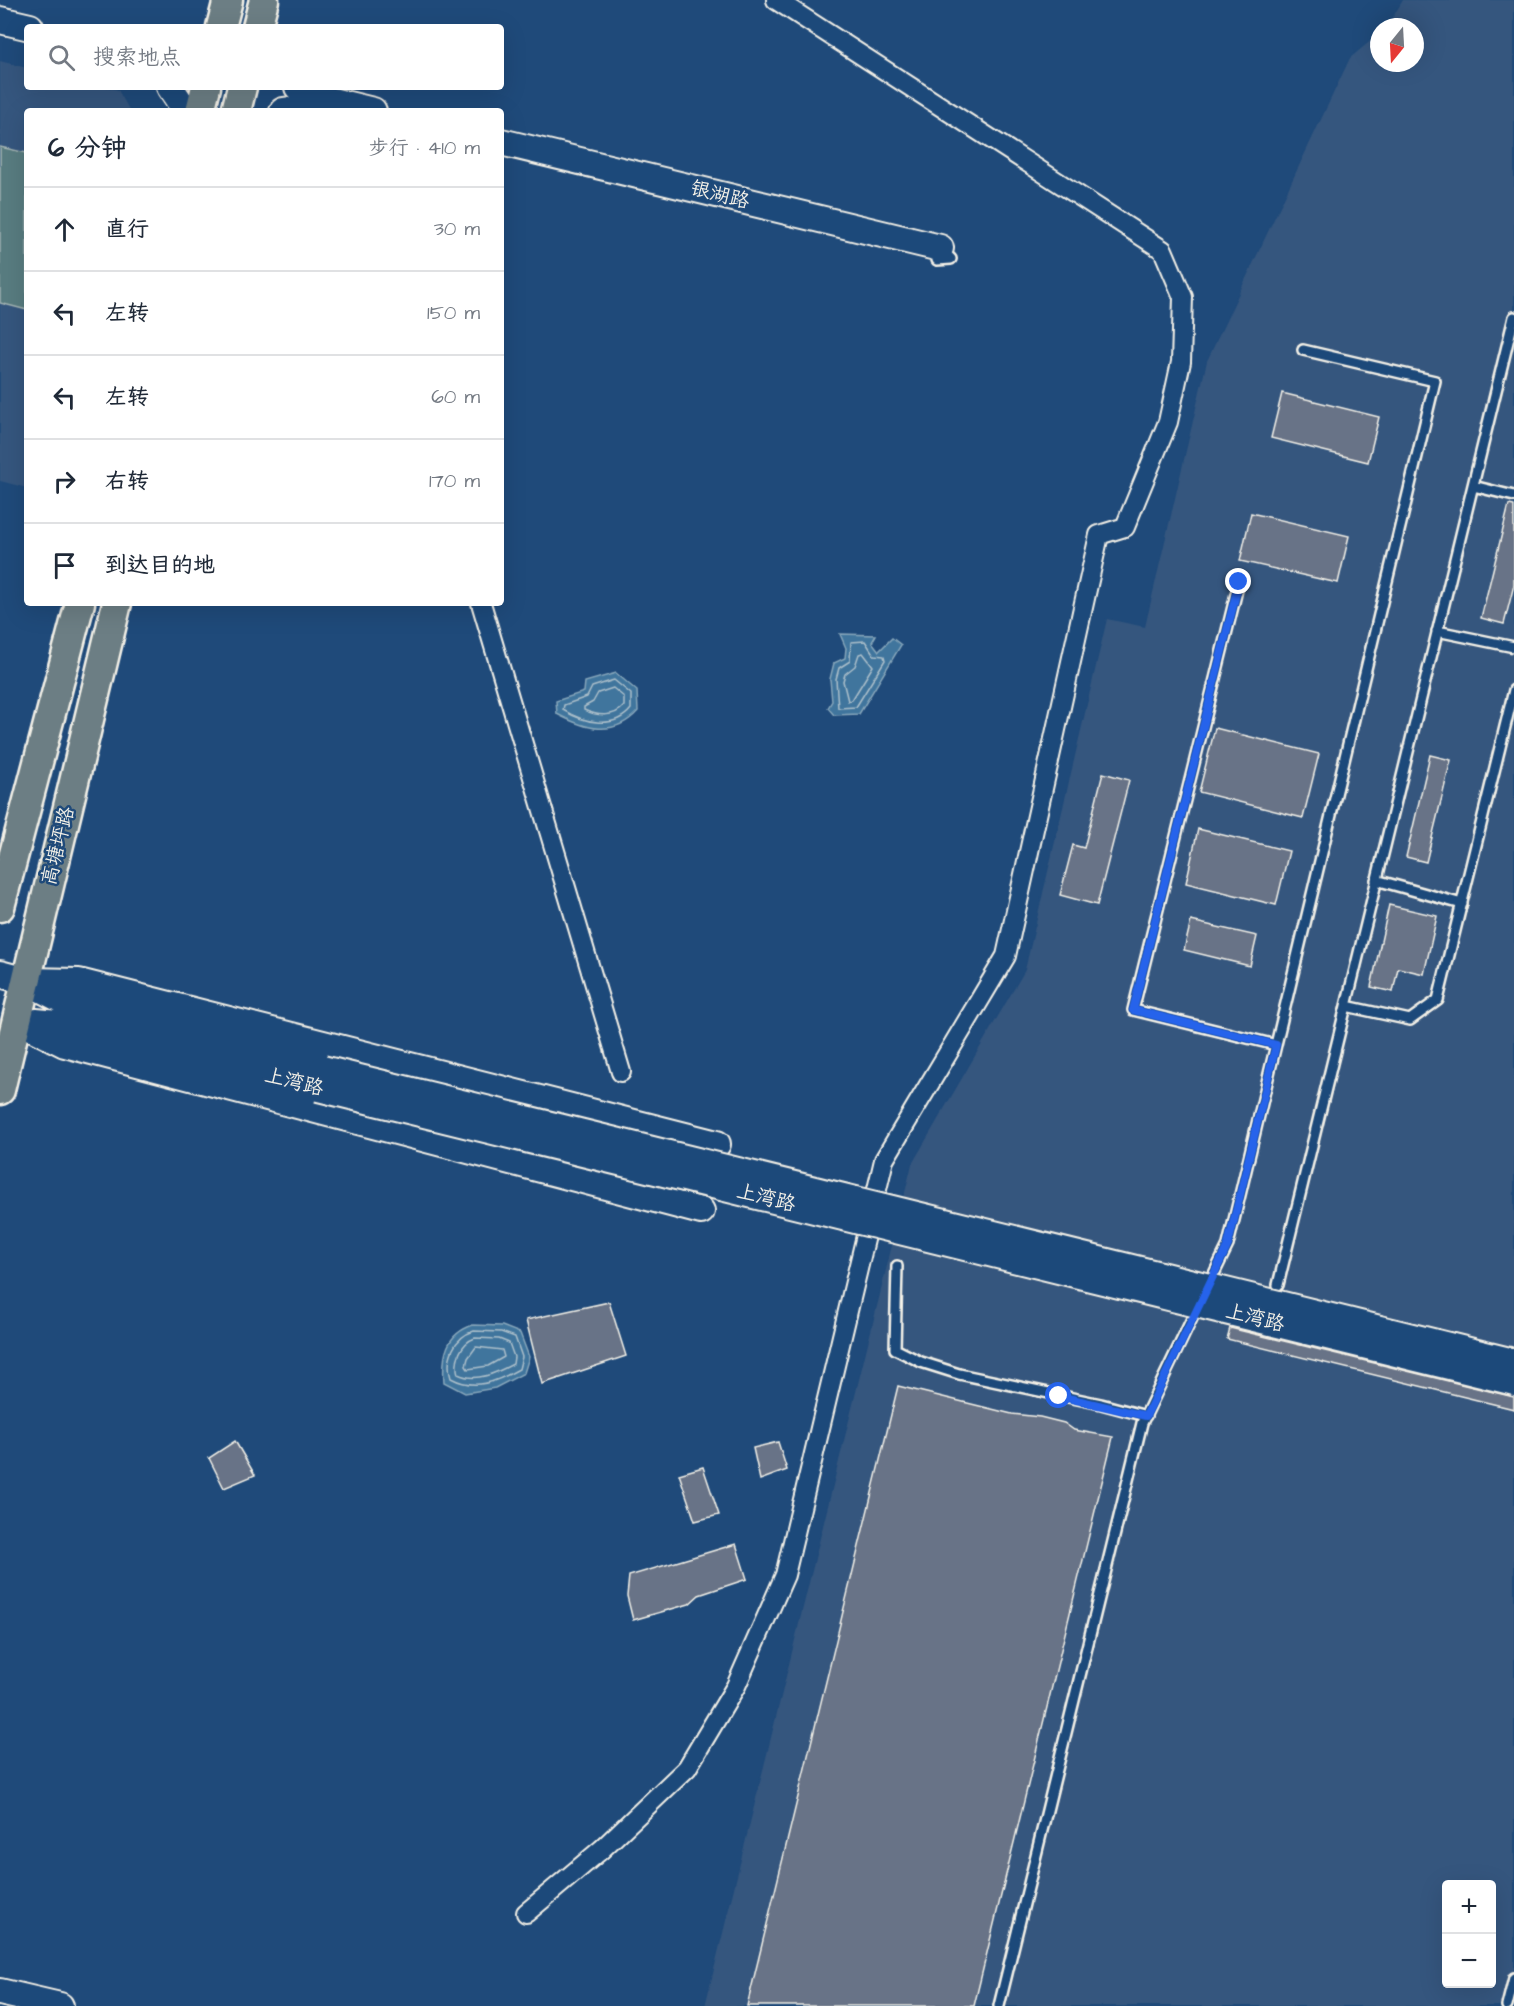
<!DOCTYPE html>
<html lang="zh">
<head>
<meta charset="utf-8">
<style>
	:root { --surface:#fff; --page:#f6f6f7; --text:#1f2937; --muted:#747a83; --line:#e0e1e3 }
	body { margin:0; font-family:"Architects Daughter","LXGW WenKai TC",sans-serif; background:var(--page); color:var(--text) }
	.controls { position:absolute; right:18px; bottom:18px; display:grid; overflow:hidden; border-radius:6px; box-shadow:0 6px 24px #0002 }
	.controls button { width:54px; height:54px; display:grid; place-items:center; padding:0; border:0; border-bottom:2px solid var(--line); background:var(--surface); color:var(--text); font:30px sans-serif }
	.compass { position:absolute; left:1370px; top:18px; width:54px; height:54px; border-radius:50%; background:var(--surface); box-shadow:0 6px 24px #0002; rotate:198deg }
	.stop { position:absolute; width:18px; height:18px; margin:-14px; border:4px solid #2563eb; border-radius:50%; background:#fff }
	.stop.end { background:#2563eb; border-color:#fff; box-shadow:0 2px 6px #0008 }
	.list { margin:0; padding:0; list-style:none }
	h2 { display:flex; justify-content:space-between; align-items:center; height:78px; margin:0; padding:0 24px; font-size:26px }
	h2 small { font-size:20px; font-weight:400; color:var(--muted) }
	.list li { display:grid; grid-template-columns:39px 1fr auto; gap:18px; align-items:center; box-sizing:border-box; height:84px; padding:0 24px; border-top:2px solid var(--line) }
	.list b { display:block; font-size:22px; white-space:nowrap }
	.list em { font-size:20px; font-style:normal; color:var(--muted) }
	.icon { flex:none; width:33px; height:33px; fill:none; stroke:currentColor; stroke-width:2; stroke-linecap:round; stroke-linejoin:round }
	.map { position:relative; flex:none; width:1514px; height:2006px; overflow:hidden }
	.search { position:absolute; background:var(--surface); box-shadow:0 6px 24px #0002; left:24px; top:24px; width:480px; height:66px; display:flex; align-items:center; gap:15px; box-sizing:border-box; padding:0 21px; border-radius:6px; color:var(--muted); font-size:22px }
	.panel { position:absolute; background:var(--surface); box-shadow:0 6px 24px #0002; left:24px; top:108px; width:480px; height:498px; border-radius:6px }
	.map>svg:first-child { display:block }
	.built { fill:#35567e; fill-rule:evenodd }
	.green { fill:#587b80; stroke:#a6b6b4; stroke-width:1.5 }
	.water { fill:#40759d; stroke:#88a7bb; stroke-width:1.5 }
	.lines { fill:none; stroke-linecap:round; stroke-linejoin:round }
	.shore { stroke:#acbfca; stroke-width:1.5 }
	.building { fill:#687387; stroke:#f4f1e8; stroke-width:1.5 }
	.lane-casing { stroke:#f4f1e8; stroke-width:14 }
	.street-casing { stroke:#f4f1e8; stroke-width:22 }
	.secondary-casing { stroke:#f4f1e8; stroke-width:30 }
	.primary-casing { stroke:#f4f1e8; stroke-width:33 }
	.lane { stroke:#1f4a7a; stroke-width:9 }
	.street { stroke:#1f4a7a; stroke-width:18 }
	.secondary { stroke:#1f4a7a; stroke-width:26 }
	.primary { stroke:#6c7e84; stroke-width:28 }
	.secondary-bridge-casing { stroke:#f4f1e8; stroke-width:30; stroke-linecap:butt }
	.secondary-bridge { stroke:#1f4a7a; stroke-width:26 }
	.route { stroke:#2563eb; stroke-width:8 }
	.labels { text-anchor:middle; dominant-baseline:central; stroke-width:5; stroke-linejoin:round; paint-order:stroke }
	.street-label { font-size:20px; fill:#f4f1e8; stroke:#1f4a7a }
</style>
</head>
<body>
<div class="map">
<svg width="1514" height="2006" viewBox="0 0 1514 2006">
	<rect width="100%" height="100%" fill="#1f4a7a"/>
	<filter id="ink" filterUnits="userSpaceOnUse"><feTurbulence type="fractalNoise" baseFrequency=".0167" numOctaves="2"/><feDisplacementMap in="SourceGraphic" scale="12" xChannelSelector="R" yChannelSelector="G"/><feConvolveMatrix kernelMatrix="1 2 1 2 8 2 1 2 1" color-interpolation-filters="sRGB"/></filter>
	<g filter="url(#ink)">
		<!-- built -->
		<path class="built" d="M1403,0H1514V2006H705L912,1164L1025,970L1107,619L1145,627L1207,361L1350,58L1379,34V63H1415V27H1387ZM1446,1884H1492V1984H1446Z
			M0,61L27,68V87H107L118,90L130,111H27V488L0,481Z"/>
		<!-- green -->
		<path class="green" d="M0,147L27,153V310L0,303Z"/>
		<!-- water -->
		<path class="water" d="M840,634L876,635L872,642L879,651L892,638L901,645L859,714L834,715L828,708L832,701L830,679L834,663L845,658L846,648Z
			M616,673L637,691L638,711C614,738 585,729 557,714L556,701L584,692L585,682Z
			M473,1325L502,1326L520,1333L529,1357L524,1373L495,1388L465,1393L444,1382C442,1355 446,1334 473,1325Z"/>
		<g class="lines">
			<!-- shore -->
			<path class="shore" d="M865,641L874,655L884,656L885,660L856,707L838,708L836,679L839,668L850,661L851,642Z
				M863,653L873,666L852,700L848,701L843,681L845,674L855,666L859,654Z
				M614,680L631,694V709C614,730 584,723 563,710L564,705L587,697L592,687Z
				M613,688L624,697V706C614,718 597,716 584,710V707L593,702L598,693Z
				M474,1331L501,1332L515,1337L522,1357L519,1369C496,1382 475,1391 451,1378C445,1359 454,1337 474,1331Z
				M475,1338L499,1339L509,1343L514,1357L513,1364C496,1373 476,1383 458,1374C454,1360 461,1343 475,1338Z
				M476,1347L502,1350L504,1357L488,1366L468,1369L466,1366L468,1358Z"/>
		</g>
		<!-- building -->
		<path class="building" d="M1282,393L1379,417L1368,462L1271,438Z
			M1509,505L1514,506V585L1504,624L1481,618Z
			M1251,513L1349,536L1338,583L1240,561Z
			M1215,728L1319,754L1303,818L1199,792Z
			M1430,755L1451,760L1426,862L1406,857Z
			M1103,773L1129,780L1097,905L1060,895L1073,845L1084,848Z
			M1198,829L1289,851L1276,905L1186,883Z
			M1389,905L1437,916L1424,974L1398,968L1393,992L1371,987Z
			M1191,921L1257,936L1250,966L1184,950Z
			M609,1302L626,1356L542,1384L526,1320Z
			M1230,1328L1514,1397V1409L1227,1339Z
			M898,1386L1012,1414L1040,1417L1064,1423L1074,1430L1113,1437L974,2006H747Z
			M235,1441L255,1475L224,1488L209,1458Z
			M778,1442L787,1470L760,1480L753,1448Z
			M703,1467L719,1515L695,1521L679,1474Z
			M736,1544L747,1579L699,1595L689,1604L633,1620L627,1596L629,1576Z"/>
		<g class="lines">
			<defs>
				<path id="lane" d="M937,260L951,259L941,249
					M1473,486L1514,496
					M1239,582L1133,1010L1276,1045
					M1437,631L1514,647
					M1376,880L1462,904
					M1346,1006L1410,1020L1438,1000L1514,690
					M897,1266L895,1349L921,1362L959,1374L1101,1404L1146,1416
					M1278,1285L1514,317
					M1208,1286L1228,1245L1435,381L1303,350
					M999,2006L1142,1423L1198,1306
					M1507,2006L1514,1978"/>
				<path id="street" d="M481,603L621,1072
					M526,1913L602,1849L687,1768L736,1686L785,1575L884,1160L1006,956L1099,535L1125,527L1168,422L1181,362L1183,297L1163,250L776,0"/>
				<path id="secondary" d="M0,20L30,27
					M170,87L186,111
					M298,87L311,96L373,111
					M283,111L297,109L317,111
					M501,142L940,248
					M0,974L26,981L72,1005L323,1069
					M26,981L79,982L717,1144
					M17,1020L65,1044L701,1211
					M36,1022L68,1025L318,1088
					M0,1992L60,2006"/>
				<path id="primary" d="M221,27L228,0
					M257,27L264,0
					M200,111L206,87
					M236,111L242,87
					M0,907L80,603
					M0,1090L117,603"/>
			</defs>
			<!-- lane casing -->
			<use href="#lane" class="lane-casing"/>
			<!-- street casing -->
			<use href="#street" class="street-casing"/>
			<!-- secondary casing -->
			<use href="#secondary" class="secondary-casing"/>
			<!-- primary casing -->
			<use href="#primary" class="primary-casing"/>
			<!-- lane -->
			<use href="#lane" class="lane"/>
			<!-- street -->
			<use href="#street" class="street"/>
			<!-- secondary -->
			<use href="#secondary" class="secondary"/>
			<!-- primary -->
			<use href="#primary" class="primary"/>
			<defs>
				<path id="secondary-bridge" d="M323,1069L1514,1362
					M318,1088L1514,1382"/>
			</defs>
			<!-- secondary-bridge casing -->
			<use href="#secondary-bridge" class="secondary-bridge-casing"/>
			<!-- secondary-bridge -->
			<use href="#secondary-bridge" class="secondary-bridge"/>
		</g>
	</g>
	<g class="lines" filter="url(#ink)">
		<!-- route -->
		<path class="route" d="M1059,1396L1146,1416L1228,1245L1276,1045L1133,1010L1239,582"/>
	</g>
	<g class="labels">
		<!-- street labels -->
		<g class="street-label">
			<text transform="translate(720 195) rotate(14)">银湖路</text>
			<text transform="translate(58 846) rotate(-76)">高塘坪路</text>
			<text transform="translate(294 1082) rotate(14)">上湾路</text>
			<text transform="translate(766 1198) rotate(14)">上湾路</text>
			<text transform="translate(1255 1318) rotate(14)">上湾路</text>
		</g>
	</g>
</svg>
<div class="controls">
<button>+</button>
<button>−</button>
</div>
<svg class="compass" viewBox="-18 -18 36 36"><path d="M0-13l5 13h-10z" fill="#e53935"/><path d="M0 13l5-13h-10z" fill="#747a83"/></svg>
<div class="stop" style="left:1059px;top:1396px"></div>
<div class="stop end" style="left:1239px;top:582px"></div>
<div class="search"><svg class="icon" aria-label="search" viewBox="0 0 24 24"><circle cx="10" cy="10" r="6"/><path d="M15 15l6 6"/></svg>搜索地点</div>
<section class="panel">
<h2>6 分钟<small>步行 · 410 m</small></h2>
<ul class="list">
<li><svg class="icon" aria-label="ahead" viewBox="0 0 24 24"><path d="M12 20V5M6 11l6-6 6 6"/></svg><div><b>直行</b></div><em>30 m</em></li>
<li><svg class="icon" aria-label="left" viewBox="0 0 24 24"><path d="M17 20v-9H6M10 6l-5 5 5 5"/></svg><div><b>左转</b></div><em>150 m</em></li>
<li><svg class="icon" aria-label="left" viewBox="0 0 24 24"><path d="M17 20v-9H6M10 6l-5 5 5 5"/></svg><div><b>左转</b></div><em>60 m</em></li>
<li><svg class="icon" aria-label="right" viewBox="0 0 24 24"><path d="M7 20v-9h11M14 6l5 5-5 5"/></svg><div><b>右转</b></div><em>170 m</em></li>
<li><svg class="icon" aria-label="arrive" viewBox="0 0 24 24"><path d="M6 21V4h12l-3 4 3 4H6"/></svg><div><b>到达目的地</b></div></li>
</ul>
</section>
</div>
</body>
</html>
